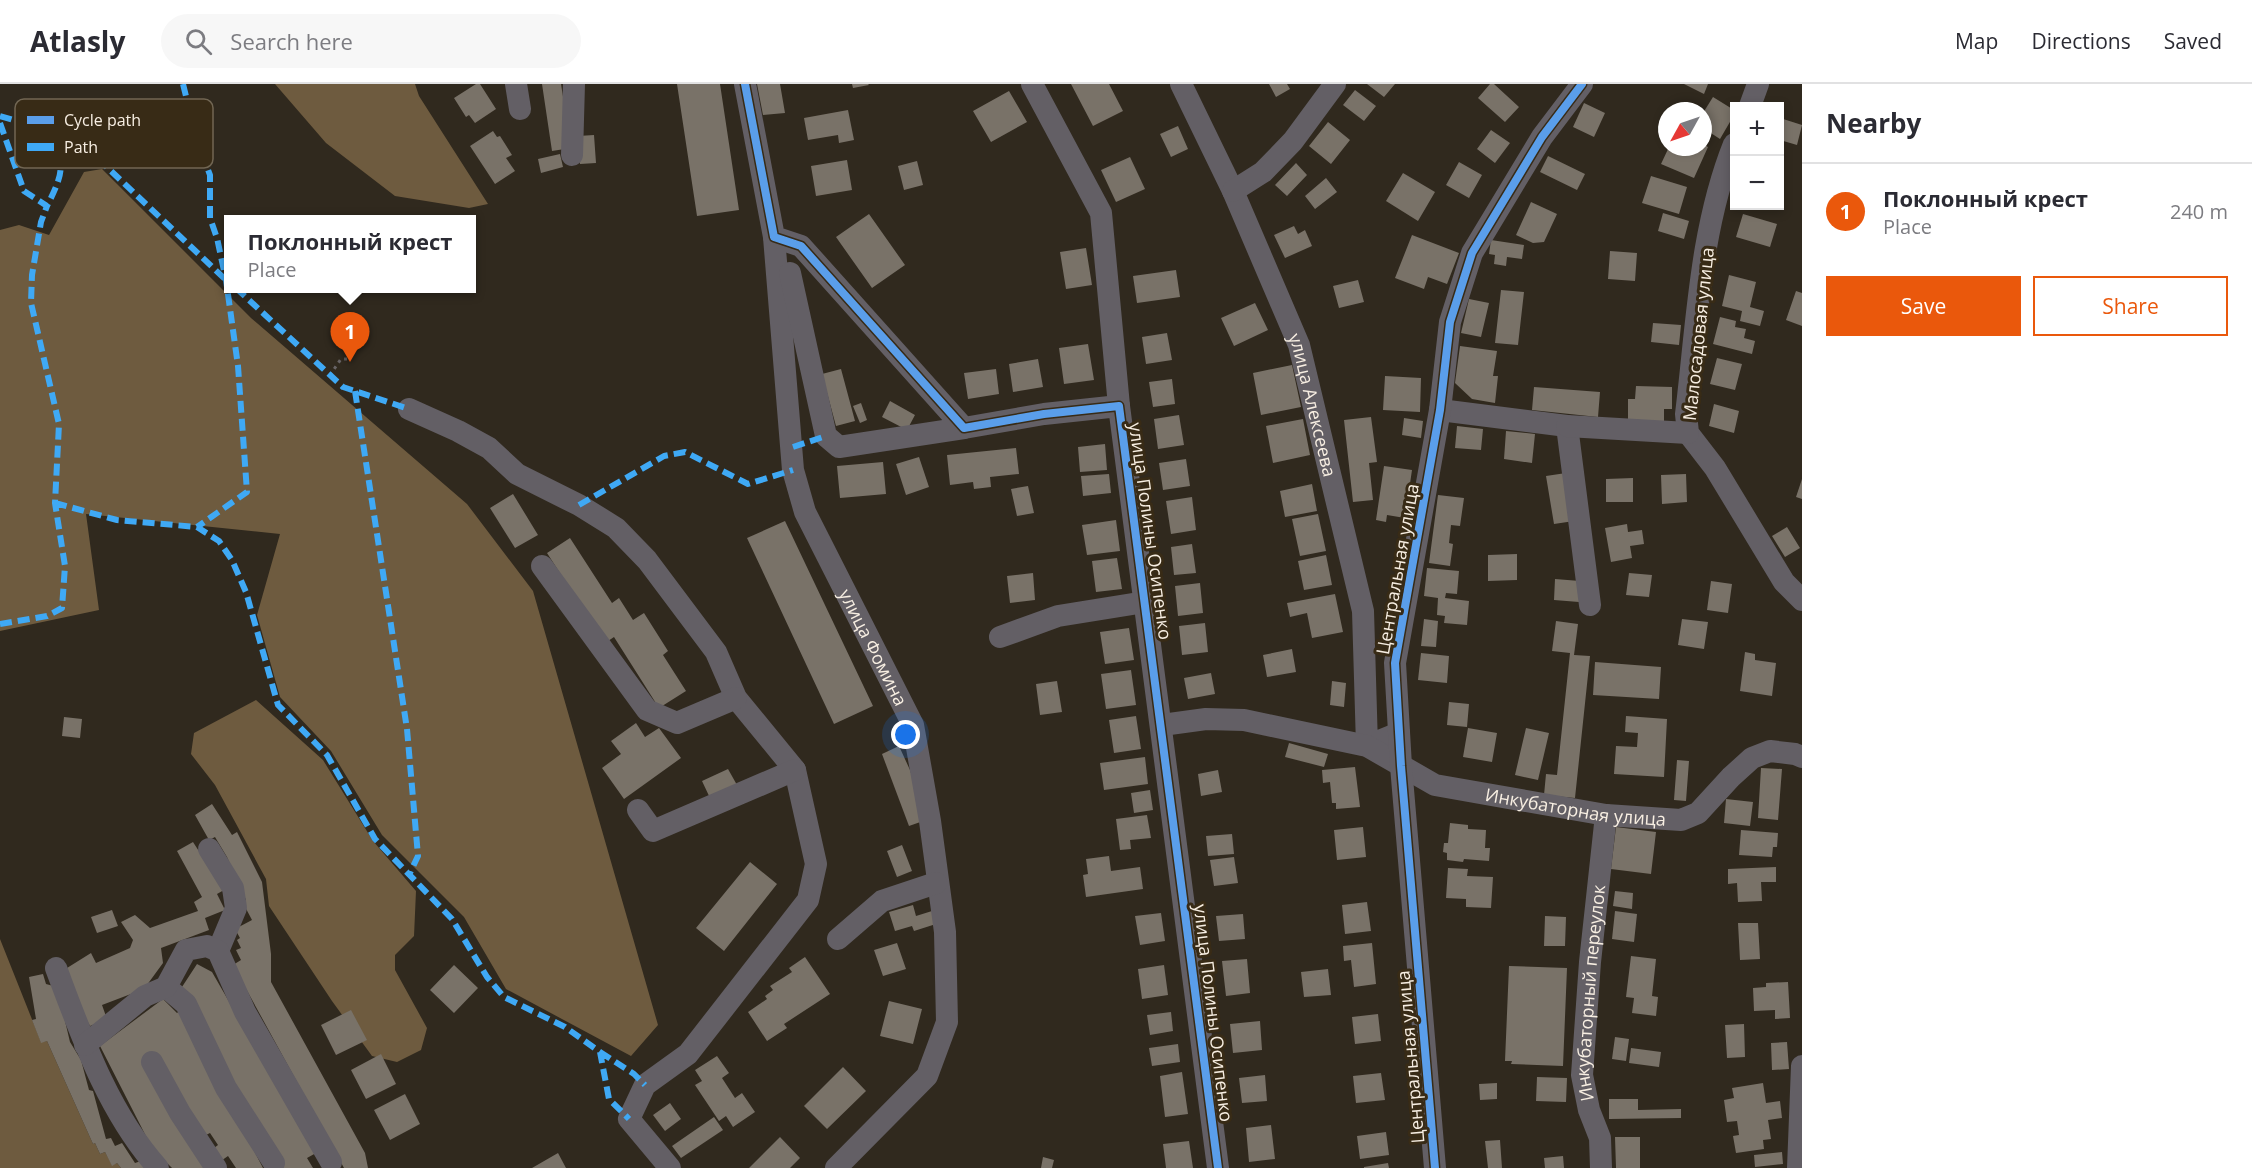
<!DOCTYPE html>
<html lang="en">
<head>
<meta charset="utf-8">
<style>
	:root { --surface:#fff; --page:#f7f7f7; --text:#2b2b33; --muted:#7c7c81; --line:#e1e1e2; --accent:#ea580c }
	body { margin:0; font-family:"Open Sans",sans-serif; background:var(--page); color:var(--text) }
	.controls { position:absolute; right:18px; top:18px; display:grid; overflow:hidden; border-radius:0px; box-shadow:0 3px 9px #0003 }
	.controls button { width:54px; height:54px; display:grid; place-items:center; padding:0; border:0; border-bottom:2px solid var(--line); background:var(--surface); color:var(--text); font:30px sans-serif }
	.compass { position:absolute; left:1658px; top:18px; width:54px; height:54px; border-radius:50%; background:var(--surface); box-shadow:0 3px 9px #0003; rotate:230deg }
	.you { position:absolute; left:906px; top:651px; width:21px; height:21px; margin:-15px; border:4px solid #fff; border-radius:50%; background:#1a73e8; box-shadow:0 0 0 9px #1a73e833 }
	.badge { display:grid; place-items:center; width:39px; height:39px; border-radius:50%; background:var(--accent); color:#fff; font-size:20px; font-weight:700 }
	.pin { position:absolute; translate:-50% -50px; filter:drop-shadow(0 2px 3px #0008) }
	.pin::after { content:''; position:absolute; top:32px; width:21px; height:18px; background:inherit; clip-path:polygon(0 0,100% 0,50% 100%) }
	.popup { position:absolute; left:224px; top:131px; width:252px; height:78px; box-sizing:border-box; display:grid; place-content:center; border-radius:0px; background:var(--surface); filter:drop-shadow(0 2px 4px #0005); font-size:20px; white-space:nowrap; color:var(--muted) }
	.popup b { font-size:22px; color:var(--text) }
	.popup::after { content:''; position:absolute; left:50%; top:100%; margin-left:-12px; border:12px solid transparent; border-top-color:var(--surface) }
	.list { margin:0; padding:0; list-style:none }
	h2 { display:flex; justify-content:space-between; align-items:center; height:78px; margin:0; padding:0 24px; font-size:26px }
	h2 small { font-size:20px; font-weight:400; color:var(--muted) }
	.list li { display:grid; grid-template-columns:39px 1fr auto; gap:18px; align-items:center; box-sizing:border-box; height:96px; padding:0 24px; border-top:2px solid var(--line) }
	.list b { display:block; font-size:22px; white-space:nowrap }
	.list p { margin:0; font-size:20px; white-space:nowrap; color:var(--muted) }
	.list em { font-size:20px; font-style:normal; color:var(--muted) }
	.actions { display:flex; gap:12px; padding:18px 24px }
	.actions a { flex:1; padding:14px 0; border:2px solid var(--accent); border-radius:0px; text-align:center; font-size:21px; color:var(--accent) }
	.actions .main { background:var(--accent); color:#fff }
	.icon { flex:none; width:33px; height:33px; fill:none; stroke:currentColor; stroke-width:2; stroke-linecap:round; stroke-linejoin:round }
	.map { position:relative; flex:none; width:1802px; height:1084px; overflow:hidden }
	header { display:flex; align-items:center; gap:36px; box-sizing:border-box; height:84px; padding:0 30px; background:var(--surface); border-bottom:2px solid var(--line) }
	header strong { font-size:28px }
	nav { display:flex; gap:33px; margin-inline-start:auto; font-size:21px }
	.search { width:420px; height:54px; background:var(--page); display:flex; align-items:center; gap:15px; box-sizing:border-box; padding:0 21px; border-radius:33px; color:var(--muted); font-size:22px }
	main { display:flex }
	aside { flex:1; background:var(--surface) }
	.map>svg:first-child { display:block }
	.forest { fill:#6e5b3f }
	.building { fill:#797268 }
	.lines { fill:none; stroke-linecap:round; stroke-linejoin:round }
	.path { stroke:#686466; stroke-width:3; stroke-dasharray:3 4.5; stroke-linecap:butt }
	.minor { stroke:#635f65; stroke-width:22 }
	.quiet { stroke:#3fa9f5; stroke-width:6; stroke-dasharray:12 6; stroke-linecap:butt }
	.cycleway-casing { stroke:#382b16; stroke-width:11 }
	.cycleway { stroke:#5a9eea; stroke-width:8 }
	.labels { text-anchor:middle; dominant-baseline:central; stroke-width:6; stroke-linejoin:round; paint-order:stroke }
	.street-label { font-size:18px; fill:#f7eee2; stroke:#382b16 }
	.key { fill:#382b16; stroke:#716653; stroke-width:1.5 }
	.key-label { font-size:16px; fill:#f7eee2 }
</style>
</head>
<body>
<header>
<strong>Atlasly</strong>
<div class="search"><svg class="icon" aria-label="search" viewBox="0 0 24 24"><circle cx="10" cy="10" r="6"/><path d="M15 15l6 6"/></svg>Search here</div>
<nav><a>Map</a><a>Directions</a><a>Saved</a></nav>
</header>
<main>
<div class="map">
<svg width="1802" height="1084" viewBox="0 0 1802 1084">
	<rect width="100%" height="100%" fill="#30291e"/>
	<!-- forest -->
	<path class="forest" d="M275,0H415L419,12L488,120L469,124L395,112L326,59Z
		M102,85L251,234L467,420L533,507L658,941L631,972L506,905L464,833L382,751L331,667L280,613L257,531L280,450L86,430L99,526L0,547V146L19,141L49,151L84,88Z
		M256,616L323,676L373,757L416,807L414,852L395,871V886L427,944L421,966L397,978L372,972L332,917L269,822L266,795L215,701L191,670L194,649Z
		M0,855L41,958L47,957L93,1060L95,1059L100,1070L105,1068L112,1081L117,1079L121,1084H0Z"/>
	<!-- building -->
	<path class="building" d="M476,0H480L496,25L475,39L469,31L466,33L454,14Z
		M542,0H561L571,64L552,67Z
		M677,0H720L739,126L697,132Z
		M757,0H780L785,29L763,31Z
		M852,0H868L869,1L853,4Z
		M1071,0H1109L1123,27L1093,42Z
		M1269,0H1287L1290,5L1276,13Z
		M1367,0H1395L1384,13Z
		M1490,0H1494L1519,23L1505,38L1478,14Z
		M1684,0H1708L1704,10Z
		M1355,6L1376,22L1364,37L1343,21Z
		M1009,7L1027,38L991,58L973,27Z
		M1713,13L1734,26V31L1720,55L1703,44V29Z
		M1584,19L1605,29L1594,53L1573,43Z
		M848,26L854,56L839,59L838,51L808,56L804,34Z
		M1780,34L1802,41L1797,61L1780,56Z
		M1328,38L1350,56L1331,80L1309,62Z
		M1178,42L1188,65L1171,73L1160,50Z
		M1491,46L1510,59L1495,79L1477,65Z
		M493,47L497,53L500,52L512,71L506,74L515,87L495,100L470,62Z
		M594,51L596,79L580,80L578,52Z
		M1703,60L1708,63L1694,94L1661,80L1669,63H1703Z
		M560,70L563,83L541,89L538,75Z
		M1548,72L1585,90L1577,106L1540,88Z
		M1130,73L1145,105L1116,118L1101,86Z
		M847,76L852,106L816,112L811,82Z
		M917,77L923,101L904,106L898,82Z
		M1459,78L1482,91L1469,114L1446,101Z
		M1296,79L1307,91L1287,112L1275,101Z
		M1403,89L1435,108L1418,137L1386,117Z
		M1651,92L1687,103L1679,130L1642,119Z
		M1326,94L1337,108L1315,125L1305,112Z
		M1531,118L1557,130L1544,158L1533,159L1516,151Z
		M1663,129L1689,137L1684,155L1658,147Z
		M869,130L905,181L872,204L836,153Z
		M1743,130L1777,140L1770,163L1736,153Z
		M1294,142L1298,150L1305,146L1312,162L1285,174L1274,151Z
		M1412,151L1459,169L1447,200L1428,193L1424,205L1395,194Z
		M1491,156L1524,161L1522,175L1507,173L1506,182L1494,180L1495,171L1489,170Z
		M1086,164L1092,201L1066,205L1060,168Z
		M1610,167L1637,169L1635,197L1608,195Z
		M1176,186L1180,213L1137,219L1133,192Z
		M1729,191L1756,198L1750,223L1764,227L1760,242L1740,237L1742,227L1722,222Z
		M1358,196L1364,218L1339,224L1333,202Z
		M1501,206L1524,208L1518,261L1495,259Z
		M1796,207L1802,209V242L1786,236Z
		M1469,215L1489,219L1481,253L1461,249Z
		M1255,219L1268,246L1234,262L1221,234Z
		M1720,233L1736,237L1735,243L1746,245L1744,254L1755,257L1752,270L1713,260Z
		M1653,239L1681,241L1679,261L1651,258Z
		M1167,249L1172,276L1146,280L1142,253Z
		M1088,260L1094,296L1064,300L1059,264Z
		M1460,262L1497,267L1493,292H1498L1495,319L1472,315L1455,299Z
		M1717,274L1742,280L1735,306L1710,300Z
		M1038,275L1043,303L1013,308L1009,280Z
		M1292,281L1301,323L1261,331L1253,289Z
		M841,285L855,337L836,342L822,290Z
		M996,285L999,310L968,315L964,289Z
		M1385,292L1421,294L1420,328L1383,326Z
		M1172,295L1175,320L1153,323L1149,298Z
		M1636,302L1672,303V325H1664V338L1628,335V315H1635Z
		M1534,303L1600,308L1598,333L1532,326Z
		M890,317L915,331L907,346L882,333Z
		M861,319L867,336L860,339L853,322Z
		M1714,320L1739,327L1734,349L1709,342Z
		M1179,331L1184,361L1158,365L1154,335Z
		M1371,333L1377,378L1369,379L1373,416L1353,418L1344,336Z
		M1404,334L1423,337L1421,354L1402,351Z
		M1303,335L1310,371L1273,379L1266,342Z
		M1457,342L1483,345L1481,366L1455,364Z
		M1506,347L1535,350L1532,379L1504,375Z
		M1105,360L1107,386L1080,388L1078,363Z
		M1016,364L1019,390L990,393L991,403L974,405L973,398L950,401L947,371Z
		M919,373L929,403L906,411L896,380Z
		M1186,375L1190,402L1163,406L1159,379Z
		M883,378L886,410L840,414L837,382Z
		M1384,382L1412,386L1405,434L1387,431L1386,438L1376,436Z
		M1566,389L1574,437L1554,440L1546,392Z
		M1109,390L1111,409L1083,412L1081,392Z
		M1686,390L1687,418L1662,420L1661,391Z
		M1633,394V418H1606V395Z
		M1802,395V415L1796,413Z
		M1312,400L1317,427L1285,433L1280,407Z
		M1028,402L1034,429L1017,432L1011,405Z
		M513,410L538,451L515,464L490,424Z
		M1438,411L1464,414L1460,442L1451,441L1449,459L1453,460L1450,482L1429,479Z
		M1192,413L1196,446L1171,450L1166,417Z
		M1318,430L1326,467L1300,472L1292,435Z
		M1116,436L1120,467L1087,471L1082,441Z
		M785,437L873,622L834,640L747,454Z
		M1627,440L1628,448L1642,446L1644,460L1630,462L1632,474L1611,478L1605,444Z
		M1787,443L1800,464L1785,473L1772,452Z
		M570,454L612,519L619,514L633,536L644,529L668,567L663,571L686,607L659,624L614,553L605,559L547,469Z
		M1192,460L1196,489L1174,491L1171,463Z
		M1517,470V496L1488,497V471Z
		M1326,471L1332,501L1304,506L1298,477Z
		M1117,474L1122,505L1096,508L1092,477Z
		M1427,484L1459,487L1457,510L1446,509L1445,514L1469,517L1467,541L1444,539L1445,532L1437,531L1438,514L1424,512Z
		M1033,489L1035,516L1010,519L1007,492Z
		M1629,489L1652,491L1649,513L1626,511Z
		M1555,495L1580,497L1579,518L1554,516Z
		M1711,497L1732,500L1728,529L1707,526Z
		M1200,499L1203,529L1178,532L1175,502Z
		M1335,510L1343,548L1312,554L1307,529L1290,533L1287,519Z
		M1424,535L1438,537L1436,563L1421,562Z
		M1682,535L1708,538L1704,565L1678,561Z
		M1556,537L1578,540L1574,571L1590,572L1575,714L1544,711L1546,690L1557,691L1570,569L1552,567Z
		M1205,539L1208,568L1182,571L1179,542Z
		M1129,544L1134,576L1105,580L1100,548Z
		M1292,565L1296,588L1267,593L1263,571Z
		M1745,568L1755,570V576L1776,579L1772,612L1740,607Z
		M1421,569L1449,572L1447,599L1418,596Z
		M1595,578L1661,583L1659,615L1593,611Z
		M1131,586L1136,621L1106,625L1101,590Z
		M1211,589L1215,610L1188,615L1184,594Z
		M1057,597L1062,628L1040,631L1036,600Z
		M1332,597L1346,599L1344,623L1330,621Z
		M1449,618L1469,620L1467,643L1447,641Z
		M1136,632L1141,665L1114,669L1109,636Z
		M1626,632L1667,635L1664,693L1614,690L1616,662L1637,663L1638,649L1625,648Z
		M64,633L82,635L80,654L62,652Z
		M636,639L645,653L659,644L681,674L624,715L602,684L621,670L611,657Z
		M1468,644L1497,649L1492,678L1463,673Z
		M1526,644L1549,649L1538,696L1515,691Z
		M1289,659L1328,670L1324,683L1285,673Z
		M899,662L910,686L926,736L909,742L882,670Z
		M1145,673L1148,700L1104,706L1100,679Z
		M1677,676L1689,677L1686,717L1674,716Z
		M1355,683L1360,723L1336,725V719H1332L1330,698L1323,699L1322,686Z
		M1761,684L1782,685L1778,736L1758,734Z
		M728,685L737,701L710,714L702,697Z
		M1218,686L1222,708L1201,712L1198,690Z
		M1150,706L1153,726L1134,729L1131,709Z
		M1726,715L1753,718L1750,742L1724,739Z
		M212,720L232,751L237,748L262,798L271,870V898L365,1069L368,1084H344L233,881L241,876L236,866L241,864L237,856L240,854L235,845L252,836L243,819L246,816L227,773L215,753L209,756L195,731Z
		M1147,731L1151,754L1130,756L1131,765L1120,766L1116,735Z
		M1450,739L1468,741V745L1486,746L1485,764H1490L1489,777L1464,775L1463,778L1447,776V769L1443,768L1444,759H1448Z
		M1363,743L1366,773L1337,776L1334,746Z
		M1616,743L1656,748L1651,790L1611,785Z
		M1741,746L1778,749L1777,763H1773L1772,773L1739,771Z
		M1232,750L1234,770L1208,772L1206,752Z
		M193,758L224,806L217,810L225,826L205,834L209,846L161,864L163,879L144,905L102,921L107,935L90,942L77,919L67,884L91,869L96,879L130,864L133,856L121,838L135,831L150,844L198,827L194,818L202,813L177,767Z
		M902,761L912,787L897,793L887,767Z
		M1109,772L1111,787L1140,783L1143,805L1086,813L1083,791L1088,790L1086,775Z
		M1234,773L1238,799L1214,802L1210,776Z
		M750,778L777,800L724,867L696,844Z
		M1776,783V798H1761L1762,817L1738,818L1737,799L1728,800V785Z
		M1448,784L1468,785L1467,792L1493,793L1491,824L1466,823V815L1446,814Z
		M1615,807L1633,809L1632,825L1613,822Z
		M1367,818L1371,847L1345,850L1342,821Z
		M913,821L916,832L932,827L936,840L914,847L912,842L895,847L889,828Z
		M112,826L118,842L97,849L91,833Z
		M1615,827L1637,830L1634,858L1612,855Z
		M1161,829L1165,857L1140,861L1135,832Z
		M1243,830L1245,855L1219,857L1216,832Z
		M1545,832L1566,833L1565,862H1544Z
		M1738,839H1758L1760,875L1740,876Z
		M897,859L906,885L883,892L874,866Z
		M1372,859L1376,900L1354,903L1351,876L1344,877L1343,862Z
		M1631,872L1656,875L1652,912L1658,913L1656,932L1632,929L1634,914L1626,913Z
		M805,873L830,910L784,940L787,944L767,957L748,928L767,915L765,912L773,906L770,902L792,888L789,884Z
		M1247,875L1250,909L1226,912L1222,877Z
		M197,880L212,888L316,1069L307,1074L313,1084H270L180,906Z
		M454,881L478,904L454,929L430,906Z
		M1164,881L1168,911L1142,915L1138,885Z
		M1509,882L1567,884L1563,982L1511,980L1512,977H1505Z
		M1328,885L1331,911L1304,913L1301,888Z
		M43,890L46,900L57,903L70,958L81,976L89,1006L93,1007L106,1055L111,1054L115,1062L122,1059L135,1079L141,1077L145,1084H121L117,1079L112,1082L105,1068L100,1070L95,1059L93,1060L47,957L41,959L32,936L36,935L29,893Z
		M1788,898L1790,934L1775,935V926L1754,927L1753,904L1766,903V899Z
		M163,915L177,929L181,926L263,1084H236L228,1072L218,1079L210,1067L218,1061L210,1049L206,1051L205,1084H172L152,1064L100,962Z
		M889,917L922,925L913,960L880,952Z
		M351,926L367,956L336,971L321,941Z
		M1171,928L1173,947L1150,951L1147,931Z
		M1378,930L1381,957L1355,960L1352,933Z
		M1260,937L1262,966L1233,969L1230,940Z
		M1744,940L1745,973L1727,974L1725,941Z
		M1615,953L1629,955L1626,977L1612,975Z
		M1787,958L1789,985L1772,986L1771,959Z
		M1178,960L1180,978L1152,982L1149,964Z
		M1631,964L1661,968L1659,983L1629,979Z
		M381,970L396,1000L366,1015L351,986Z
		M717,972L729,989L722,994L735,1014L742,1009L755,1028L733,1043L726,1032L719,1037L695,1001L702,997L695,986Z
		M843,983L866,1007L827,1045L804,1022Z
		M1182,988L1188,1030L1165,1033L1160,992Z
		M1381,989L1385,1016L1356,1019L1353,992Z
		M1265,991L1267,1017L1242,1019L1239,994Z
		M1537,993L1567,994L1566,1018L1536,1017Z
		M1497,999V1015L1480,1016L1479,1000Z
		M1763,999L1766,1019L1780,1017L1782,1034L1768,1036L1771,1055L1763,1056L1764,1065L1736,1069L1733,1052L1739,1051L1737,1037L1727,1038L1724,1016L1734,1014L1732,1004Z
		M405,1010L420,1040L390,1056L374,1026Z
		M1609,1015H1638V1026L1681,1025V1034L1609,1035Z
		M670,1019L681,1035L665,1047L653,1031Z
		M714,1033L723,1046L681,1074L672,1062Z
		M1271,1041L1275,1075L1249,1078L1246,1044Z
		M1386,1048L1389,1071L1360,1075L1357,1052Z
		M780,1053L800,1074L790,1084H749Z
		M1615,1053H1640V1084H1616Z
		M1500,1056L1502,1084H1488L1485,1057Z
		M1189,1057L1193,1084H1166L1163,1060Z
		M1782,1068L1783,1080L1755,1083L1754,1071Z
		M558,1069L566,1084H532Z
		M1563,1072L1564,1084H1545L1544,1074Z
		M1043,1073L1054,1076L1052,1084H1041Z
		M1388,1079L1389,1084H1364V1083Z"/>
	<g class="lines">
		<!-- path -->
		<path class="path" d="M330,291L341,275H347"/>
		<!-- minor -->
		<g class="minor">
			<path d="M516,0L520,25"/>
			<path d="M745,0L774,153L801,162L964,344L1044,330L1119,322L1218,1084"/>
			<path d="M1032,0L1101,129L1119,322"/>
			<path id="s1" d="M1181,0L1233,107L1299,261L1363,527L1367,662L1399,649"/>
			<path d="M1750,22L1758,0"/>
			<path d="M1734,60C1700,145 1697,240 1686,330L1688,349L1715,384L1784,498L1802,516"/>
			<path d="M572,71L574,0"/>
			<path d="M1233,107L1263,88L1293,57L1335,0"/>
			<path id="s2" d="M774,153L793,386L805,428L913,641L930,737L945,848L947,938L927,992L836,1084"/>
			<path d="M790,189L826,352L839,363L964,344"/>
			<path d="M409,325L458,347L489,364L517,390L579,421L616,444L647,476L716,568L736,614L795,686L816,780L808,816L688,970L645,1001L629,1035L670,1084"/>
			<path d="M1440,326L1567,342L1590,521"/>
			<path d="M1567,342L1688,349"/>
			<path d="M542,482L647,626L677,639L736,614"/>
			<path d="M1000,553L1058,532L1145,518"/>
			<path id="s3" d="M1162,641L1206,635L1244,636L1367,662L1435,701L1606,731L1681,736L1698,729L1731,693L1752,674L1770,667L1795,670L1802,673"/>
			<path d="M638,726L653,747L795,686"/>
			<path d="M209,765L233,804L236,824L218,867"/>
			<path d="M838,855L882,817L936,799"/>
			<path d="M56,884C82,953 108,1028 158,1084"/>
			<path d="M166,903L186,920L226,1004L274,1079"/>
			<path d="M85,961L145,912L166,903L186,866L207,862L218,867L245,928L331,1078"/>
			<path d="M152,978L180,1029L216,1084"/>
			<path d="M1435,1084L1401,682L1395,579L1440,326L1450,238L1472,169L1542,53L1582,0"/>
			<path id="s4" d="M1601,1084L1600,1054L1589,1026L1582,991L1590,878L1606,731"/>
			<path d="M1798,1084L1802,982"/>
		</g>
		<!-- quiet -->
		<path class="quiet" d="M183,0L197,57L210,91V134L217,154L226,196L238,282L247,408L197,443
			M0,32L33,42L91,68L226,196
			M0,39L24,107L47,122C62,92 70,75 42,50
			M236,204L343,303L409,325
			M355,307L407,645L418,772L409,791
			M793,363L826,352
			M55,419L117,436L197,443L219,457L232,476L246,508L278,621L327,671L375,755L452,835L487,893L504,913L565,943L600,968L609,1015L629,1035
			M579,421L664,372L685,368L748,400L793,386
			M0,540L47,532L62,524L65,482L55,419L59,340L31,219L32,191L41,138L47,122
			M600,968L634,990L645,1001"/>
		<defs>
			<path id="cycleway" d="M745,0L774,153L801,162L964,344L1044,330L1119,322L1218,1084
				M1435,1084L1401,682L1395,579L1440,326L1450,238L1472,169L1542,53L1582,0"/>
		</defs>
		<!-- cycleway casing -->
		<use href="#cycleway" class="cycleway-casing"/>
		<!-- cycleway -->
		<use href="#cycleway" class="cycleway"/>
	</g>
	<g class="labels">
		<!-- street labels -->
		<g class="street-label">
			<text transform="translate(1698 250) rotate(-84)">Малосадовая улица</text>
			<text stroke="none"><textPath href="#s1" startOffset="348">улица Алексеева</textPath></text>
			<text transform="translate(1151 447) rotate(82)">улица Полины Осипенко</text>
			<text transform="translate(1397 485) rotate(-80)">Центральная улица</text>
			<text stroke="none"><textPath href="#s2" startOffset="429">улица Фомина</textPath></text>
			<text stroke="none"><textPath href="#s3" startOffset="429">Инкубаторная улица</textPath></text>
			<text stroke="none"><textPath href="#s4" startOffset="178">Инкубаторный переулок</textPath></text>
			<text transform="translate(1214 929) rotate(83)">улица Полины Осипенко</text>
			<text transform="translate(1410 973) rotate(-95)">Центральная улица</text>
		</g>
	</g>
	<!-- legend -->
	<rect x="15" y="15" width="198" height="69" rx="9" class="key"/>
	<rect x="27" y="32" width="27" height="8" fill="#5a9eea"/>
	<rect x="27" y="59" width="27" height="8" fill="#3fa9f5"/>
	<g class="key-label">
		<text x="64" y="42">Cycle path</text>
		<text x="64" y="69">Path</text>
	</g>
</svg>
<div class="controls">
<button>+</button>
<button>−</button>
</div>
<svg class="compass" viewBox="-18 -18 36 36"><path d="M0-13l5 13h-10z" fill="#e53935"/><path d="M0 13l5-13h-10z" fill="#7c7c81"/></svg>
<div class="you"></div>
<div class="pin badge" style="left:350px;top:278px">1</div>
<div class="popup"><b>Поклонный крест</b>Place</div>
</div>
<aside>
<h2>Nearby<small></small></h2>
<ul class="list">
<li><span class="badge">1</span><div><b>Поклонный крест</b><p>Place</p></div><em>240 m</em></li>
</ul>
<div class="actions"><a class="main">Save</a><a>Share</a></div>
</aside>
</main>
</body>
</html>
